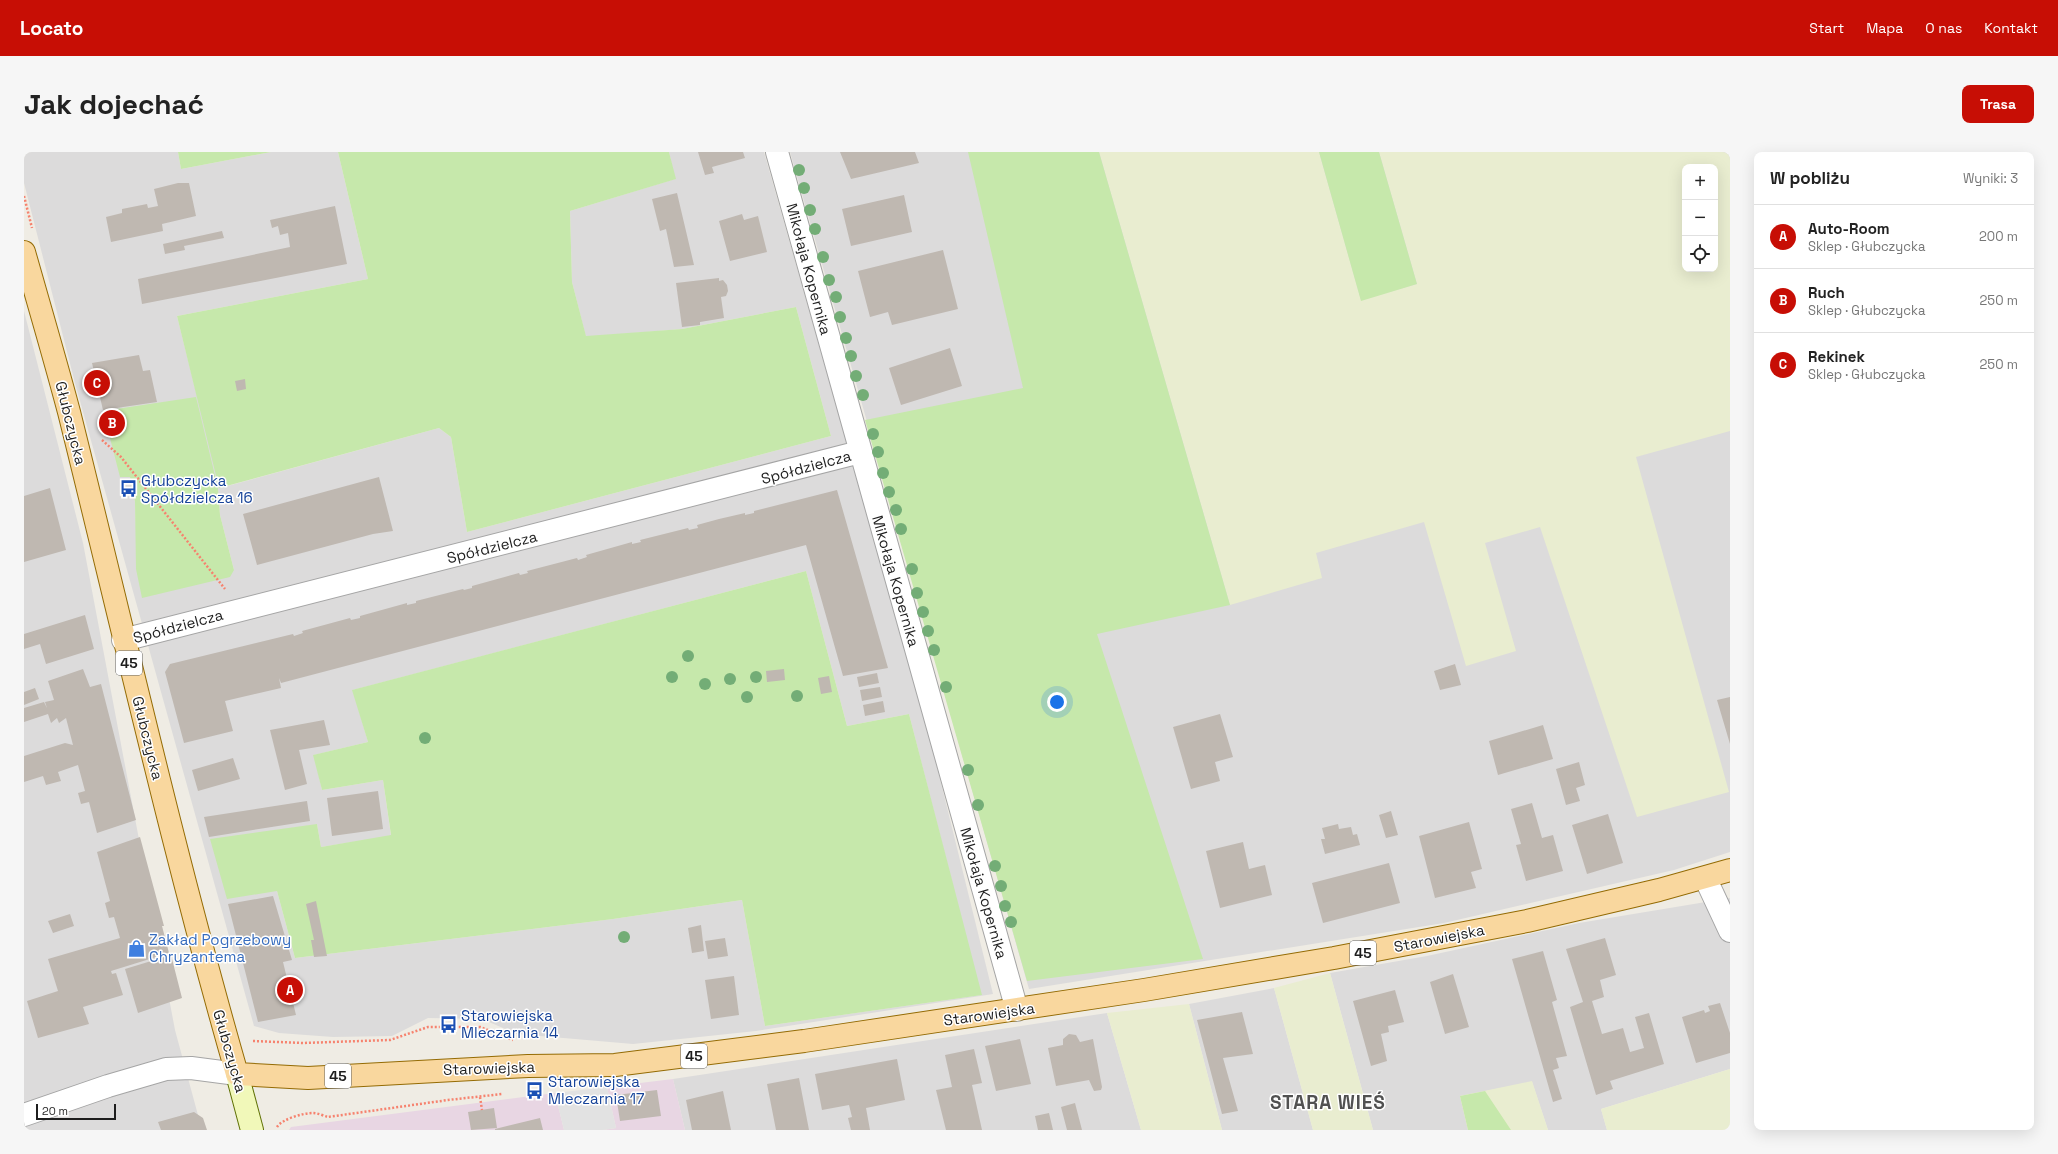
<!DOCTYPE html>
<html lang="pl">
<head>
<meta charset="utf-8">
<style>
	:root { --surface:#fff; --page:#f6f6f6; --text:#222; --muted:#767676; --line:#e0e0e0; --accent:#c70e05 }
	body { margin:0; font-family:"Space Grotesk",sans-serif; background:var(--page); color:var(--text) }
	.controls { position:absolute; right:12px; top:12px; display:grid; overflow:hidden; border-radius:8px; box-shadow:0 4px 16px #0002 }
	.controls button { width:36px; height:36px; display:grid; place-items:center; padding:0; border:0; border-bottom:1px solid var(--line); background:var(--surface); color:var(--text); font:20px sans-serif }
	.scale { position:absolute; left:12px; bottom:10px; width:80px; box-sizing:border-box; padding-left:4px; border:2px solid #1e1e1e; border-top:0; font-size:11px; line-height:14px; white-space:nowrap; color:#1e1e1e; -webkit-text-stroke:3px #fff; paint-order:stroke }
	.you { position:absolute; left:1033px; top:550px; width:14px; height:14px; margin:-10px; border:3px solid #fff; border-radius:50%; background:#1a73e8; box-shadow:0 0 0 6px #1a73e833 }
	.badge { display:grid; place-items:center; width:26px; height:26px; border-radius:50%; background:var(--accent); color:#fff; font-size:13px; font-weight:700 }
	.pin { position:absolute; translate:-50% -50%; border:2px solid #fff; box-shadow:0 1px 4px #0006 }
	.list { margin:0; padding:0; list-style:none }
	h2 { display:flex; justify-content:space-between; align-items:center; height:52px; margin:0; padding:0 16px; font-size:17px }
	h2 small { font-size:13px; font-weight:400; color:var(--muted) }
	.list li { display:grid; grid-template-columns:26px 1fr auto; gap:12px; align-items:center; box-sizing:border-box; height:64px; padding:0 16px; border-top:1px solid var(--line) }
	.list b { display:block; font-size:15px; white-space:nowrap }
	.list p { margin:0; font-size:13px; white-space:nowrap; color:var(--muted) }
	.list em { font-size:13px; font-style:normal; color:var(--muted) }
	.icon { flex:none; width:22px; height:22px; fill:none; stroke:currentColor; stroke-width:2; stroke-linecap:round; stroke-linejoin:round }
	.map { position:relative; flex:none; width:1706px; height:978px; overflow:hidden; border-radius:8px }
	header { display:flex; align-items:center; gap:24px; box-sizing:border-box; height:56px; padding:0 20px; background:var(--accent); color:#fff }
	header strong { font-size:19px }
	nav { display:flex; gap:22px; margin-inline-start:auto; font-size:14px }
	.intro { display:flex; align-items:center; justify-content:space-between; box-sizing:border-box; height:96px; padding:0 24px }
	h1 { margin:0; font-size:28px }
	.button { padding:10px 18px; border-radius:8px; background:var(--accent); color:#fff; font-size:14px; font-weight:700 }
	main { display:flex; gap:24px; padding:0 24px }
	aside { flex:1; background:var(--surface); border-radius:8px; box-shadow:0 4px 16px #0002 }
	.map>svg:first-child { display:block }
	.residential { fill:#dcdbdb; fill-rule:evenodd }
	.industrial { fill:#e8d6e3 }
	.farmland { fill:#e9edd0; fill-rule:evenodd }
	.grass { fill:#c6e8ab }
	.parking { fill:#e2e2e2 }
	.building { fill:#bfb8b1 }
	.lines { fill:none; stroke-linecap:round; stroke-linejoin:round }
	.minor-casing { stroke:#a5a5a5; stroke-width:24 }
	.secondary-casing { stroke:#617207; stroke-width:24 }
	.primary-casing { stroke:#946b04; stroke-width:24 }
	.path { stroke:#f6826e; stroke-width:2.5; stroke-dasharray:2 2; stroke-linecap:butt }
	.minor { stroke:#fff; stroke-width:22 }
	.secondary { stroke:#f1f8b9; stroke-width:22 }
	.primary { stroke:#f9d79e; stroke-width:22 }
	.tree { fill:#73ad76 }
	.labels { text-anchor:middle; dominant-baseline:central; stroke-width:3; stroke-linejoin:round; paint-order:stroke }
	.shield { fill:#fff; stroke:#626262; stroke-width:1 }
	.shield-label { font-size:14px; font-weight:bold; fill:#1e1e1e }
	.street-label { font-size:15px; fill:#1e1e1e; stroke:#fff }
	.transit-label { font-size:15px; fill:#164399; stroke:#fff; text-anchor:start }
	.shop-label { font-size:15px; fill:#366cbe; stroke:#fff; text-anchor:start }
	.district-label { font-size:19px; font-weight:bold; letter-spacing:1px; fill:#515151; stroke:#fff }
</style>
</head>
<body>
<header>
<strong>Locato</strong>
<nav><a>Start</a><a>Mapa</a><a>O nas</a><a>Kontakt</a></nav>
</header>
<div class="intro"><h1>Jak dojechać</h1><a class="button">Trasa</a></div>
<main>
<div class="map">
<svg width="1706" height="978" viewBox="0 0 1706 978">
	<rect width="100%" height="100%" fill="#efece4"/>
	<!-- residential -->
	<path class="residential" d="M0,0H154L157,17L247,0H314L344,127L153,164L196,336L415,276L427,285L443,380L807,284L772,155L658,177L562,185L548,130L546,59L651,27L645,0H740L900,562L969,842L732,879L609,892L493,882L458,867L404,866L368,884L309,885L255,881L230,874L51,231L0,31ZM106,324L194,336L196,363L210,418L112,375L111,350ZM782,419L823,574L885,562L957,843L741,874L718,748L589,767L271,806L253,739L293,672L297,695L367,684L359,628L298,638L290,603L344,590L329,538Z
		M766,0H1706V700L1650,718L1420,771L1005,837ZM1661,15H1691V117H1661Z
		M0,159L59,391L151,878L178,978H0Z
		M1706,746V917L1577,957L1583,978H1524L1508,930L1436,944L1444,978H1349L1306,821L1403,804L1555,771Z
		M1250,836L1289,978H1198L1165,852Z
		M1083,861L1117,978H661L649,927Z"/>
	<!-- industrial -->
	<path class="industrial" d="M649,927L661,978H579L592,976L583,935Z
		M531,941L540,978H265L267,975Z"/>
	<!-- farmland -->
	<path class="farmland" d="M1075,0H1295L1337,148L1393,132L1355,0H1706V279L1612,305L1705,640L1613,665L1516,375L1461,391L1492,499L1442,514L1400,370L1292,401L1298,426L1206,453ZM1661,15H1691V117H1661Z
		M1306,821L1349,978H1289L1250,836Z
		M1165,852L1198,978H1117L1083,861Z
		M1706,917V978H1583L1577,957Z
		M1508,929L1524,978H1444L1436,944Z"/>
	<!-- grass -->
	<path class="grass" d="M154,0H247L157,17Z
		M314,0H645L652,27L546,59L548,130L562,184L658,177L772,155L807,284L443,380L427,285L415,276L195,336L153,164L344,127Z
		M944,0H1075L1206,453L1073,482L1179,807L1003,829L841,268L999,236Z
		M1295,0H1355L1393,132L1337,149Z
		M172,245L194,336L196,363L210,418L206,425L118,446L112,417L111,350L106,325H96L79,259Z
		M782,419L823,574L885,562L958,843L741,874L718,748L589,767L271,806L253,739L203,747L186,687L293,672L297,695L367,683L359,628L298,638L289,603L344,590L328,538Z
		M1461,939L1487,978H1444L1436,944Z"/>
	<!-- parking -->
	<path class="parking" d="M583,935L592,976L579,978H540L531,941Z"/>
	<!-- building -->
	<path class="building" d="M674,0H719L721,6L688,15L690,21L681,23Z
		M816,0H891L895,11L827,27Z
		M154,31H165L172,64L138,72L139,79L87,90L82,65L98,61V57L123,52L124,56L134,54L130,37Z
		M653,41L670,113L650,115L642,77L636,79L628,47Z
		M880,43L888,80L827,94L818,57Z
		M311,54L323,112L118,152L114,127L266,95L264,81L256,83L254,74L248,76L246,68Z
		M718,62L720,68L734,64L743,100L706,109L695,69Z
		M198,79L200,86L160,94L161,98L141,102L139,92Z
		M919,98L934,157L868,173L864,160L846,165L834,119Z
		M695,126V129L699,128L703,133L704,139L702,144L697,145L700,166L676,170V173L658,175L652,131Z
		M926,196L938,234L877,253L865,216Z
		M115,203L119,219L126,218L133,250L79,258L68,211Z
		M221,227L222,237L213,239L211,229Z
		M90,264L93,276L86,278L83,266Z
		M355,325L369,379L349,382L233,413L219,362Z
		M26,336L42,398L0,410V344Z
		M813,338L864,516L819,524L782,393L257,531L255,526L257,536L201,549L209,579L160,591L141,520L146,512L269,482L270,484L279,481L278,479L326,466L327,468L336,466V464L383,451V453L392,451V449L439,437L440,438L448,436V434L495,421L496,423L504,421L503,419L553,406L554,408L563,405L562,403L608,390V392L617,390L616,388L664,376L665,378L669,377L674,376L673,373L695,367L721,361V363L730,361V359Z
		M61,463L70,497L22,512L16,492L0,497V482Z
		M1431,512L1437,533L1416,538L1410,519Z
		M59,517L66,535L77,532L112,668L73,681L65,650L57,652L54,641L61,639L54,613L34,620L37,629L22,633L19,624L0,630V604L41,591L49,593L42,566L35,571L33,566L27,571L24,562L0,570V556L20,550L23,556L21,550L30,548L24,529Z
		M760,517L761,528L743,530L742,519Z
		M853,521L855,531L835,535L833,525Z
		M805,524L808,540L797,542L794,526Z
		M856,535L858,545L838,549L836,538Z
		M11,536L15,547L0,553V540Z
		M1706,545V592L1693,548Z
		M859,549L861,560L841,564L839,553Z
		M1196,562L1209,605L1191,610L1196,629L1167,637L1149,575Z
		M300,568L306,593L275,598L283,632L261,638L246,578Z
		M1519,573L1529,607L1474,623L1465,589Z
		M209,606L216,627L174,639L168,618Z
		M1555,610L1561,633L1552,636L1556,649L1542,653L1532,617Z
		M354,639L359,677L308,684L303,646Z
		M283,649L286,669L185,685L180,665Z
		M1508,651L1518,686L1529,683L1539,719L1502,729L1492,693L1497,692L1487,657Z
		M1367,659L1374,683L1362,686L1355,663Z
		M1584,662L1599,711L1563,722L1548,673Z
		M1445,670L1458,717L1447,720L1452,736L1411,746L1395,684Z
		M1314,672L1315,677L1327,675L1329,683L1333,682L1336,693L1301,702L1297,687H1301L1298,676Z
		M116,685L140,774H138L145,801L87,819L88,822L92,821L99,843L59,855L65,872L14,886L3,849L34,839L24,807L96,786L90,765L85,766L81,751L86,749L73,700Z
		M1219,690L1225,717L1241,713L1248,743L1196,756L1182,699Z
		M1365,711L1376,751L1299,771L1288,731Z
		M249,744L268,808L259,810L272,863L234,870L204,752Z
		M292,749L303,804L290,805L287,788H290L282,752Z
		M46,762L50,774L29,781L24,769Z
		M677,773L680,799L668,801L664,776Z
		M701,786L704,804L684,807L681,789Z
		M1581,786L1592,823L1576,828L1580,845L1568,849L1578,882L1599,876L1606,900L1620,896L1611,865L1625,861L1640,912L1586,929L1589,937L1572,943L1546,855L1559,850L1542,797Z
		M1519,799L1533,848L1528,850L1543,904L1532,906L1535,916L1529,918L1538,947L1529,950L1488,807Z
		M147,803L158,846L114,861L101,817Z
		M1429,822L1445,875L1421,882L1406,830Z
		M710,824L715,863L687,867L681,828Z
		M1371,838L1380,870L1364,874L1365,880L1357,882L1363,909L1347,914L1329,849Z
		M1696,851L1706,881V901L1672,911L1658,865L1680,858L1681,861L1686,859L1684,854Z
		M1218,860L1229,902L1199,906L1214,959L1198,962L1173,868Z
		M1045,882L1052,883L1056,890L1069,887L1078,935L1077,938L1070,939L1065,928L1032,934L1024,896L1039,893V887Z
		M996,887L1007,932L972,939L961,894Z
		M950,897L958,931L948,933L958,978H922L912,938L928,935L921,903Z
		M873,907L881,948L842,956L846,978H827L824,966L828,965L825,953L798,958L791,922Z
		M775,926L785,978H752L743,932Z
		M633,938L637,964L596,969L592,943Z
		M699,939L707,978H668L662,948Z
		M1051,951L1058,978H1043L1037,955Z
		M470,956L473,976L447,978L444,960Z
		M170,960L179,966L183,978H137L134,970Z
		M1025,961L1029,978H1014L1011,964Z
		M516,966L519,978H471V977Z"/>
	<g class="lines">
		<defs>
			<path id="minor" d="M753,0L993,858
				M99,488L836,300
				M1685,734L1706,779
				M0,963L84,934L142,917L167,916L213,922"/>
			<path id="secondary" d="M213,922L228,978"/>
			<path id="primary" d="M0,100C15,153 31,207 45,260C100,481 150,703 213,922L284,926L504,914L591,913L780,889L1120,838L1310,806L1503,769L1635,738L1706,718"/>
		</defs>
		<!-- minor casing -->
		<use href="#minor" class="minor-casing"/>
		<!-- secondary casing -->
		<use href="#secondary" class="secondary-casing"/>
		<!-- primary casing -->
		<use href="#primary" class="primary-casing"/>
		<!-- path -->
		<path class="path" d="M0,44L8,76
			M78,288L97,305L201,437
			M229,889L279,891L366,888L404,875H456L489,888
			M456,945L458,958
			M253,975C258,967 279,961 289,961C294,961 300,964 304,965L424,948L478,942"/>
		<!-- minor -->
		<use href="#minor" class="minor"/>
		<!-- secondary -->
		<use href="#secondary" class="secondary"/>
		<!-- primary -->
		<use href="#primary" class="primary"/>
	</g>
	<!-- trees -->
	<g class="tree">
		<circle cx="775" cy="18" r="6"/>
		<circle cx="780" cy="36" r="6"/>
		<circle cx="786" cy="58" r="6"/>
		<circle cx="791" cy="77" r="6"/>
		<circle cx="799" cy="105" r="6"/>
		<circle cx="805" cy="128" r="6"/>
		<circle cx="812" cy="145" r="6"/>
		<circle cx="816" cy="165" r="6"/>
		<circle cx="822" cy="186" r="6"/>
		<circle cx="827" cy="204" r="6"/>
		<circle cx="832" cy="224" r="6"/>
		<circle cx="839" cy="243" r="6"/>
		<circle cx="849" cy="282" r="6"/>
		<circle cx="854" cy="300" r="6"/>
		<circle cx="859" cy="321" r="6"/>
		<circle cx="865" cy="340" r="6"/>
		<circle cx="872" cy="358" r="6"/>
		<circle cx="877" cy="377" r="6"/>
		<circle cx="888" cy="417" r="6"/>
		<circle cx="893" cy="441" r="6"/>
		<circle cx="899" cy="460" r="6"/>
		<circle cx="904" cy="479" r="6"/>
		<circle cx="910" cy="498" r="6"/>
		<circle cx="664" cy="504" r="6"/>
		<circle cx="648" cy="525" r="6"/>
		<circle cx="732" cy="525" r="6"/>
		<circle cx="706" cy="527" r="6"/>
		<circle cx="681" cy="532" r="6"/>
		<circle cx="922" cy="535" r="6"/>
		<circle cx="773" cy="544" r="6"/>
		<circle cx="723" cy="545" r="6"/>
		<circle cx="401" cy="586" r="6"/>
		<circle cx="944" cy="618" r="6"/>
		<circle cx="954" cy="653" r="6"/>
		<circle cx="971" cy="714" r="6"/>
		<circle cx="977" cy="734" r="6"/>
		<circle cx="981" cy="754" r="6"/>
		<circle cx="987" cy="770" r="6"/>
		<circle cx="600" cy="785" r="6"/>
	</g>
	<!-- icons -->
	<defs>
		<symbol id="bus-bare" viewBox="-9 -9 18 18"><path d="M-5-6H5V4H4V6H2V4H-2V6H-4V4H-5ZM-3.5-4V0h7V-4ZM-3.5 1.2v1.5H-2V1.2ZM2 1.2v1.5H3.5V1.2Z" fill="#1a4fb4" stroke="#fff" stroke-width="2.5" paint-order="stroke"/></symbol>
		<symbol id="shop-bare" viewBox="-9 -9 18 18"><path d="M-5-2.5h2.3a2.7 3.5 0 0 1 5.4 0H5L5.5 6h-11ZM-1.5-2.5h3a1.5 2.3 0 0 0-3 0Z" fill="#3f7fe0" stroke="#fff" stroke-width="2.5" paint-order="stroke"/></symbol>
	</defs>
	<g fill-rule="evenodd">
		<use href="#bus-bare" x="92" y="324" width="25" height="25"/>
		<use href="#shop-bare" x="100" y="784" width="25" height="25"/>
		<use href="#bus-bare" x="412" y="860" width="25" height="25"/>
		<use href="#bus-bare" x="498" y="926" width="25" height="25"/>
	</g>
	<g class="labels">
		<!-- shield labels -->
		<g class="shield">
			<rect x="92" y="499" width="26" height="24" rx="3"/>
			<rect x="1326" y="789" width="26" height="24" rx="3"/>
			<rect x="657" y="892" width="26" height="24" rx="3"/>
			<rect x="301" y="912" width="26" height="24" rx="3"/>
		</g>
		<g class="shield-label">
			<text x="105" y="511">45</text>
			<text x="1339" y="801">45</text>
			<text x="670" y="904">45</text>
			<text x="314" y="924">45</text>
		</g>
		<!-- street labels -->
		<g class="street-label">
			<text transform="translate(785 117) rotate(75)">Mikołaja Kopernika</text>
			<text transform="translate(47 271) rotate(76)">Głubczycka</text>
			<text transform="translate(782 315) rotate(-15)">Spółdzielcza</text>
			<text transform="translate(468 395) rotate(-14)">Spółdzielcza</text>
			<text transform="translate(872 429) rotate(74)">Mikołaja Kopernika</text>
			<text transform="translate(154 474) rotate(-15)">Spółdzielcza</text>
			<text transform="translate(124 586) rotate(76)">Głubczycka</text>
			<text transform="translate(960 741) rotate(74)">Mikołaja Kopernika</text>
			<text transform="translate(1415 786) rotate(-11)">Starowiejska</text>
			<text transform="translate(965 862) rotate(-8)">Starowiejska</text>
			<text transform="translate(206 899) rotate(74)">Głubczycka</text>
			<text transform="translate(465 916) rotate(-2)">Starowiejska</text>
		</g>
		<!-- transit labels -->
		<g class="transit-label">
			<text x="117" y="328">Głubczycka<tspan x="117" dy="17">Spółdzielcza 16</tspan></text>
			<text x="437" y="863">Starowiejska<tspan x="437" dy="17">Mleczarnia 14</tspan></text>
			<text x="524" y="929">Starowiejska<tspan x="524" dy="17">Mleczarnia 17</tspan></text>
		</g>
		<!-- shop labels -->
		<g class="shop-label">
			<text x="125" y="787">Zakład Pogrzebowy<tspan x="125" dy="17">Chryzantema</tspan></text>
		</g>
		<!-- district labels -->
		<g class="district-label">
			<text x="1304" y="950">STARA WIEŚ</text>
		</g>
	</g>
</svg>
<div class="controls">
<button>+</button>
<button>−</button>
<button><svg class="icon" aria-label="locate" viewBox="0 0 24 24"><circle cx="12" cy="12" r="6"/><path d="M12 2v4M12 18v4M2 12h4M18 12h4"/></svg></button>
</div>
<div class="scale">20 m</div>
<div class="you"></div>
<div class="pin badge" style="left:266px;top:838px">A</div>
<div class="pin badge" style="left:88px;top:271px">B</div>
<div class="pin badge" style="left:73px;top:231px">C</div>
</div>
<aside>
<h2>W pobliżu<small>Wyniki: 3</small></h2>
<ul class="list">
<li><span class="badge">A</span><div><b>Auto-Room</b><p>Sklep · Głubczycka</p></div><em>200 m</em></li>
<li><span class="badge">B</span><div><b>Ruch</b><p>Sklep · Głubczycka</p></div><em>250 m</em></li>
<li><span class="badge">C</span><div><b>Rekinek</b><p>Sklep · Głubczycka</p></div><em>250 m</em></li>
</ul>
</aside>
</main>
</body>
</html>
